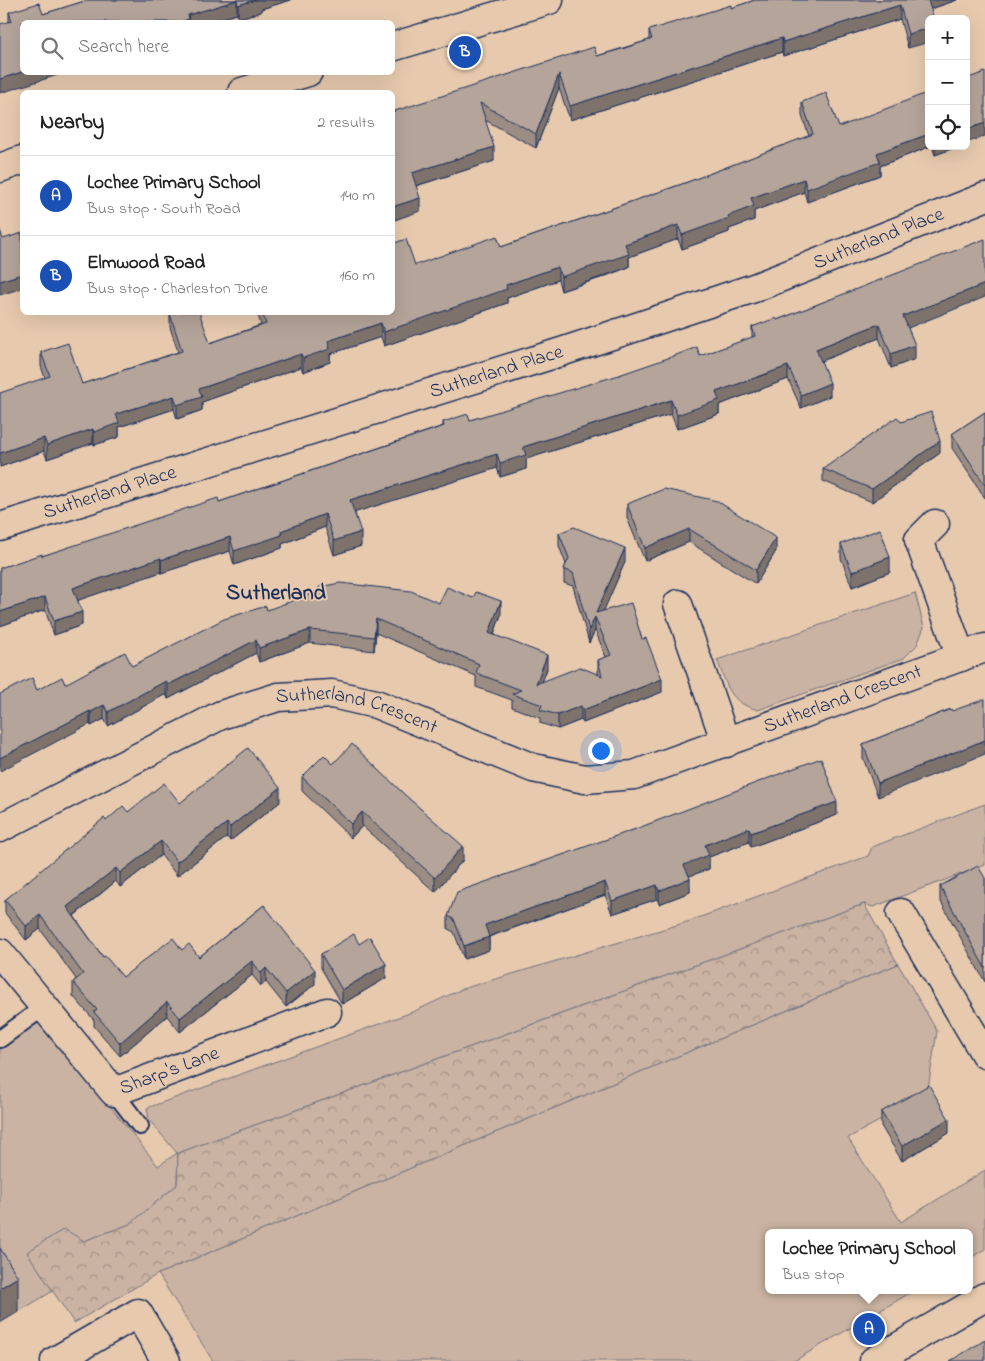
<!DOCTYPE html>
<html lang="en">
<head>
<meta charset="utf-8">
<style>
	:root { --surface:#fff; --page:#f2f2f2; --text:#222; --muted:#767676; --line:#e0e0e0; --accent:#1b2f5e }
	body { margin:0; font-family:"Indie Flower",sans-serif; background:var(--page); color:var(--text) }
	.controls { position:absolute; right:15px; top:15px; display:grid; overflow:hidden; border-radius:8px; box-shadow:0 5px 20px #0002 }
	.controls button { width:45px; height:45px; display:grid; place-items:center; padding:0; border:0; border-bottom:1px solid var(--line); background:var(--surface); color:var(--text); font:25px sans-serif }
	.you { position:absolute; left:600px; top:750px; width:18px; height:18px; margin:-12px; border:4px solid #fff; border-radius:50%; background:#1a73e8; box-shadow:0 0 0 8px #1a73e833 }
	.badge { display:grid; place-items:center; width:32px; height:32px; border-radius:50%; background:var(--accent); color:#fff; font-size:16px; font-weight:700 }
	.pin { position:absolute; translate:-50% -50%; border:2px solid #fff; box-shadow:0 1px 5px #0006 }
	.popup { position:absolute; left:765px; top:1229px; width:208px; height:65px; box-sizing:border-box; display:grid; place-content:center; border-radius:8px; background:var(--surface); filter:drop-shadow(0 1px 4px #0005); font-size:16px; white-space:nowrap; color:var(--muted) }
	.popup b { font-size:19px; color:var(--text) }
	.popup::after { content:''; position:absolute; left:50%; top:100%; margin-left:-10px; border:10px solid transparent; border-top-color:var(--surface) }
	.list { margin:0; padding:0; list-style:none }
	h2 { display:flex; justify-content:space-between; align-items:center; height:65px; margin:0; padding:0 20px; font-size:21px }
	h2 small { font-size:16px; font-weight:400; color:var(--muted) }
	.list li { display:grid; grid-template-columns:32px 1fr auto; gap:15px; align-items:center; box-sizing:border-box; height:80px; padding:0 20px; border-top:1px solid var(--line) }
	.list b { display:block; font-size:19px; white-space:nowrap }
	.list p { margin:0; font-size:16px; white-space:nowrap; color:var(--muted) }
	.list em { font-size:16px; font-style:normal; color:var(--muted) }
	.icon { flex:none; width:28px; height:28px; fill:none; stroke:currentColor; stroke-width:2; stroke-linecap:round; stroke-linejoin:round }
	.map { position:relative; flex:none; width:985px; height:1361px; overflow:hidden }
	.search { position:absolute; background:var(--surface); box-shadow:0 5px 20px #0002; left:20px; top:20px; width:375px; height:55px; display:flex; align-items:center; gap:12px; box-sizing:border-box; padding:0 18px; border-radius:8px; color:var(--muted); font-size:19px }
	.panel { position:absolute; background:var(--surface); box-shadow:0 5px 20px #0002; left:20px; top:90px; width:375px; height:225px; border-radius:8px }
	.map>svg:first-child { display:block }
	.green { fill:#cab3a2; stroke:#727180 }
	.forest { fill:url(#forest-crowns); stroke:#727180 }
	.lines { fill:none; stroke-linecap:round; stroke-linejoin:round }
	.lane-casing { stroke:#1b2f5e; stroke-width:20 }
	.street-casing { stroke:#1b2f5e; stroke-width:31 }
	.secondary-casing { stroke:#1b2f5e; stroke-width:31 }
	.lane { stroke:#e7caae; stroke-width:16 }
	.street { stroke:#e7caae; stroke-width:28 }
	.secondary { stroke:#e7caae; stroke-width:28 }
	.wall { fill:#9b8d84; stroke:#1b2f5e }
	.shaded-wall { fill:#7e736c; stroke:#1b2f5e }
	.building { fill:#b4a49a; stroke:#1b2f5e }
	.labels { text-anchor:middle; dominant-baseline:central; stroke-width:4; stroke-linejoin:round; paint-order:stroke }
	.street-label { font-size:20px; fill:#1b2f5e; stroke:#e7caae }
	.quarter-label { font-size:22px; font-weight:bold; fill:#1b2f5e; stroke:#e7caae }
</style>
</head>
<body>
<div class="map">
<svg width="985" height="1361" viewBox="0 0 985 1361">
	<defs>
		<pattern id="forest-crowns" width="20" height="18" patternUnits="userSpaceOnUse" patternTransform="scale(1.25)"><rect width="20" height="18" fill="#cab3a2"/><path d="M2 6a3 3 0 1 1 6 0M12 15a3 3 0 1 1 6 0" fill="none" stroke="#a39287"/></pattern>
	</defs>
	<rect width="100%" height="100%" fill="#e7caae"/>
	<filter id="ink" filterUnits="userSpaceOnUse"><feTurbulence type="fractalNoise" baseFrequency=".02" numOctaves="2"/><feDisplacementMap in="SourceGraphic" scale="10" xChannelSelector="R" yChannelSelector="G"/><feConvolveMatrix kernelMatrix="1 2 1 2 8 2 1 2 1" color-interpolation-filters="sRGB"/></filter>
	<g filter="url(#ink)">
		<!-- green -->
		<path class="green" d="M915,593L924,627L917,645L904,658L758,710C728,702 728,686 717,660Z
			M985,804V865L873,907L864,904L178,1153L177,1185L130,1224L84,1241L28,1252L53,1291L18,1312L0,1283V1049L41,1020L158,1166L177,1153L149,1120L147,1108L415,1011L462,989L687,922L868,856L872,847Z
			M898,964L937,1031L927,1095L848,1138L901,1222L985,1170V1249L969,1259V1233H769V1290H915L794,1361H213L158,1274Z"/>
		<!-- forest -->
		<path class="forest" d="M864,904L898,964L158,1274L74,1323L27,1252L64,1229L84,1241L130,1224L177,1185L178,1153Z"/>
		<g class="lines">
			<defs>
				<path id="lane" d="M0,1039L44,1007
					M114,1092L140,1126"/>
				<g id="street">
					<path d="M935,524L919,540L961,657"/>
					<path id="s1" d="M0,527L561,352L754,288L985,197"/>
					<path d="M678,604L726,743"/>
					<path id="s2" d="M0,828L221,715L278,697L332,694L376,704L533,768L585,779L634,775L985,648"/>
					<path d="M901,913L985,1054"/>
					<path id="s3" d="M0,953L114,1092L327,1012"/>
					<path d="M55,1361L138,1313L166,1361"/>
				</g>
				<path id="secondary" d="M392,47L549,0
					M242,92L308,72
					M0,168L22,160
					M874,1361L985,1297"/>
			</defs>
			<!-- lane casing -->
			<use href="#lane" class="lane-casing"/>
			<!-- street casing -->
			<use href="#street" class="street-casing"/>
			<!-- secondary casing -->
			<use href="#secondary" class="secondary-casing"/>
			<!-- lane -->
			<use href="#lane" class="lane"/>
			<!-- street -->
			<use href="#street" class="street"/>
			<!-- secondary -->
			<use href="#secondary" class="secondary"/>
		</g>
		<!-- wall -->
		<path class="wall" d="M88,0H291L261,9V12L238,18L237,14L207,22H22L61,74L9,22V12L43,14Z
			M755,0H957L931,9L908,48L900,19L783,56L782,52L570,120L559,88L536,148L485,120L494,161L416,186L420,211L392,112L597,56L649,40V30L731,8Z
			M802,102L839,127L931,146L880,166V175L807,202L804,192L754,211V220L729,229V232L682,249L678,239L629,257V267L601,278L561,291L558,280L507,298V303L384,346L381,337L330,354V362L303,372L301,367L202,402V410L177,419L174,409L119,427V437L94,445L93,443L47,459L44,451L0,467L45,378L41,366V352L82,384L178,352L170,327V314L210,343L261,325L257,312H392L415,265L501,247L685,183L809,136L802,116Z
			M932,146H959L935,155Z
			M834,298L908,328L915,359L891,368L879,338L821,361L830,396L801,408L788,379L719,405V414L677,429L671,414L526,459V469L500,477L497,468L355,512L361,546L334,555L325,527L282,544V548L234,565L230,551L161,573V572L78,600L82,625L54,635L45,610L0,626V568L42,556L219,502L443,426V422L470,420L700,356L752,338V327L777,320Z
			M985,412V498L952,448V434Z
			M901,422L940,453L872,502L823,481V469Z
			M627,504L776,551L756,584L689,542L645,561L627,518Z
			M559,533L625,562L603,611L642,639L662,692L583,723L581,720L558,729L540,723V718L512,707V700L476,687V676L376,633L374,651L310,643L259,662L256,653L168,699L166,694L108,726L104,719L91,726L90,724L37,690L65,684L132,666L267,610L439,603L501,615L494,634L547,669L542,682L598,674V660L606,657L595,630L589,643L573,586L564,583V569L566,564L559,546Z
			M841,544L890,572L852,587L841,558Z
			M951,709L878,797L863,758V744Z
			M333,764L463,860L435,892L362,826L351,838L302,791V777Z
			M280,802L230,841L227,837L177,876L161,855L120,887L116,881L74,916L103,957L123,977L182,950L199,957L264,905L315,984L286,1007L266,982L261,986L252,975L180,1032L167,1016L120,1056L94,1026V1020L73,996V982L76,979L40,929L26,940L5,913V900L106,821L128,812L180,803Z
			M837,815L751,847L749,842L709,857V869L689,876L690,892L659,904L657,899L612,914L605,895L489,937V950L464,959L454,932L448,929V916L633,830Z
			M985,878V982L940,900V886Z
			M359,944L386,978L342,1004L321,968V954Z
			M881,1112L949,1133L902,1161L881,1126Z"/>
		<!-- shaded-wall -->
		<path class="shaded-wall" d="M237,0V14L207,22H180L188,15Z
			M255,0H291L261,9V12L238,18V5Z
			M927,0H957L927,10Z
			M900,5V19L783,56V42Z
			M929,28V42L908,48V34Z
			M782,38V52L570,120V106Z
			M22,72H61V74L0,93V79Z
			M559,74V88L536,148V134Z
			M985,123V136L966,143V130Z
			M929,134V146H931L880,166V175L807,202V189L877,153Z
			M935,146H959L935,155Z
			M494,147V161L412,187V173Z
			M804,179V192L754,211V220L729,229V232L682,249V235L728,216L751,198Z
			M420,198V211L392,221V207Z
			M678,225V239L629,257V267L561,291V277L625,244Z
			M558,267V280L507,298V303L384,346V332L506,285Z
			M22,274V288L0,295V281Z
			M985,284V297L903,330V316Z
			M381,323V337L330,354V362L303,372V358L328,341Z
			M879,324V338L816,363V349Z
			M915,345V359L891,368V354Z
			M301,354V367L202,402V410L177,419V405L199,389Z
			M788,366V379L719,405V414L677,429V415L716,392Z
			M830,383V396L801,408V395Z
			M174,396V409L119,427V437L94,445V432L116,414Z
			M671,400V414L526,459V469L500,477V463L523,447Z
			M93,429V443L47,459V445Z
			M44,438V451L0,467V453Z
			M940,441V453L872,502V489Z
			M497,454V468L350,514V500Z
			M325,514V527L282,544V548L234,565V551L281,531Z
			M689,529V542L645,561V548Z
			M361,532V546L334,555V541Z
			M230,537V551L161,573V560Z
			M776,538V551L756,584V570Z
			M625,548V562L598,624L596,613Z
			M890,557V572L852,587V572Z
			M161,558V572L73,602V588Z
			M45,597V610L0,626V612Z
			M501,601V615L489,646V633Z
			M82,612V625L54,635V621Z
			M595,617V630L589,643V630Z
			M376,619V633L374,651V637Z
			M310,630V643L259,662V648Z
			M256,640V653L168,699V685Z
			M547,655V669L536,698V684Z
			M662,679V692L583,723V710Z
			M166,681V694L108,726V712Z
			M104,705V719L91,726V712Z
			M581,706V720L558,729V715Z
			M90,711V724L0,771V758Z
			M985,740V754L878,797V783Z
			M280,788V802L230,841V827Z
			M837,802V815L751,847V833Z
			M362,812V826L351,838V824Z
			M227,823V837L177,876V862Z
			M749,828V842L709,857V869L684,878V865L705,845Z
			M161,841V855L120,887V873Z
			M463,846V860L435,892V878Z
			M116,868V881L67,921V907Z
			M690,878V892L659,904V891Z
			M605,882V895L485,938V925Z
			M657,885V899L612,914V901Z
			M40,915V929L26,940V926Z
			M489,937V950L464,959V946Z
			M252,961V975L180,1032V1018Z
			M386,964V978L342,1004V990Z
			M266,968V982L261,986V973Z
			M315,970V984L286,1007V993Z
			M167,1002V1016L120,1056V1043Z
			M949,1119V1133L902,1161V1146Z
			M18,1277V1312L0,1323V1288Z"/>
		<!-- building -->
		<path class="building" d="M88,0H255L238,5L237,0L212,8L188,15L189,19L180,22H22V72L0,79V24L12,21L9,12L39,3L43,14Z
			M755,0H928L934,19H929V28L908,34L900,5L783,42L782,38L570,106L559,74L536,134L480,103L494,147L412,173L420,198L392,207V112L594,47L597,56L625,48L652,39L649,30L731,5V8Z
			M985,72V123L966,130V79Z
			M929,92V134L877,153L880,162L807,189L804,179L751,198L754,206L728,216L729,218L682,235L678,225L625,244L629,254L561,277L558,267L506,285L507,289L384,332L381,323L328,341L330,349L303,358L301,354L199,389L202,397L177,405L174,396L116,414L119,423L94,432L93,429L47,445L44,438L0,453V393L50,376L41,352L68,343L82,384L182,351L170,314L173,312H199L210,343L266,324L262,312H392V244L406,239L415,265L497,236L501,247L685,183L813,134L802,102L826,93L839,127Z
			M0,230L3,239L22,233V274L0,281Z
			M985,239V284L903,316L915,345L891,354L879,324L816,349L830,383L801,395L788,366L716,392L719,400L677,415L671,400L523,447L526,455L500,463L497,454L350,500L361,532L334,541L325,514L281,531L282,535L234,551L230,537L161,560V558L73,588L82,612L54,621L45,597L0,612V568L42,554V556L218,498L219,502L444,426L443,422L468,414L470,420L619,375L671,357L697,347L700,356L755,336L752,327L776,318L777,320Z
			M931,412L940,441L872,489L823,469L897,417L901,422Z
			M985,412V485L952,434Z
			M664,489L717,501L776,538L756,570L689,529L645,548L627,504Z
			M574,527L625,548L596,613L631,603L642,639L646,638L662,679L583,710L581,706L558,715L540,710L542,705L512,694L521,690L476,673L479,664L376,619L374,637L310,630L259,648L256,640L168,685L166,681L108,712L104,705L91,712L90,711L0,758V694L32,678L37,690L62,677L65,684L125,652L132,666L224,619L266,606L267,610L319,591V587L340,583L411,591L439,603L447,587L473,598L476,592L501,601L489,633L547,655L536,684L580,667L602,676L598,660L611,655L595,617L589,630L573,573L564,569L569,558L559,533Z
			M880,529L890,557L852,572L841,544Z
			M985,699V740L878,783L863,744L951,709L952,711Z
			M352,744L405,795L463,846L435,878L362,812L351,824L302,777L324,755L333,764Z
			M248,748L280,788L230,827L227,823L177,862L161,841L120,873L116,868L67,907L103,957L105,956L123,977L173,938L182,950L189,944L199,957L264,905L315,970L286,993L266,968L261,973L252,961L180,1018L167,1002L120,1043L94,1012L97,1010L73,982L83,974L40,915L26,926L5,900L104,818L106,821L123,806L128,812L164,783L180,803Z
			M821,758L837,802L751,833L749,828L705,845L709,855L684,865L690,878L659,891L657,885L612,901L605,882L485,925L489,937L464,946L454,919L448,916L457,892L633,830Z
			M978,866L985,878V968L940,886Z
			M354,934L359,944L370,937L386,964L342,990L321,954Z
			M929,1085L949,1119L902,1146L881,1112Z
			M0,1248L18,1277L0,1288Z
			M985,1340V1361H950Z"/>
	</g>
	<g class="labels">
		<!-- street labels -->
		<g class="street-label">
			<text stroke="none"><textPath href="#s1" startOffset="925">Sutherland Place</textPath></text>
			<text stroke="none"><textPath href="#s1" startOffset="520">Sutherland Place</textPath></text>
			<text stroke="none"><textPath href="#s1" startOffset="115">Sutherland Place</textPath></text>
			<text stroke="none"><textPath href="#s2" startOffset="901">Sutherland Crescent</textPath></text>
			<text stroke="none"><textPath href="#s2" startOffset="389">Sutherland Crescent</textPath></text>
			<text stroke="none"><textPath href="#s3" startOffset="239">Sharp's Lane</textPath></text>
		</g>
		<!-- quarter labels -->
		<g class="quarter-label">
			<text x="276" y="594">Sutherland</text>
		</g>
	</g>
</svg>
<div class="controls">
<button>+</button>
<button>−</button>
<button><svg class="icon" aria-label="locate" viewBox="0 0 24 24"><circle cx="12" cy="12" r="6"/><path d="M12 2v4M12 18v4M2 12h4M18 12h4"/></svg></button>
</div>
<div class="you"></div>
<div class="pin badge" style="left:869px;top:1329px;background:#1a4fb4">A</div>
<div class="popup"><b>Lochee Primary School</b>Bus stop</div>
<div class="pin badge" style="left:465px;top:52px;background:#1a4fb4">B</div>
<div class="search"><svg class="icon" aria-label="search" viewBox="0 0 24 24"><circle cx="10" cy="10" r="6"/><path d="M15 15l6 6"/></svg>Search here</div>
<section class="panel">
<h2>Nearby<small>2 results</small></h2>
<ul class="list">
<li><span class="badge" style="background:#1a4fb4">A</span><div><b>Lochee Primary School</b><p>Bus stop · South Road</p></div><em>140 m</em></li>
<li><span class="badge" style="background:#1a4fb4">B</span><div><b>Elmwood Road</b><p>Bus stop · Charleston Drive</p></div><em>160 m</em></li>
</ul>
</section>
</div>
</body>
</html>
